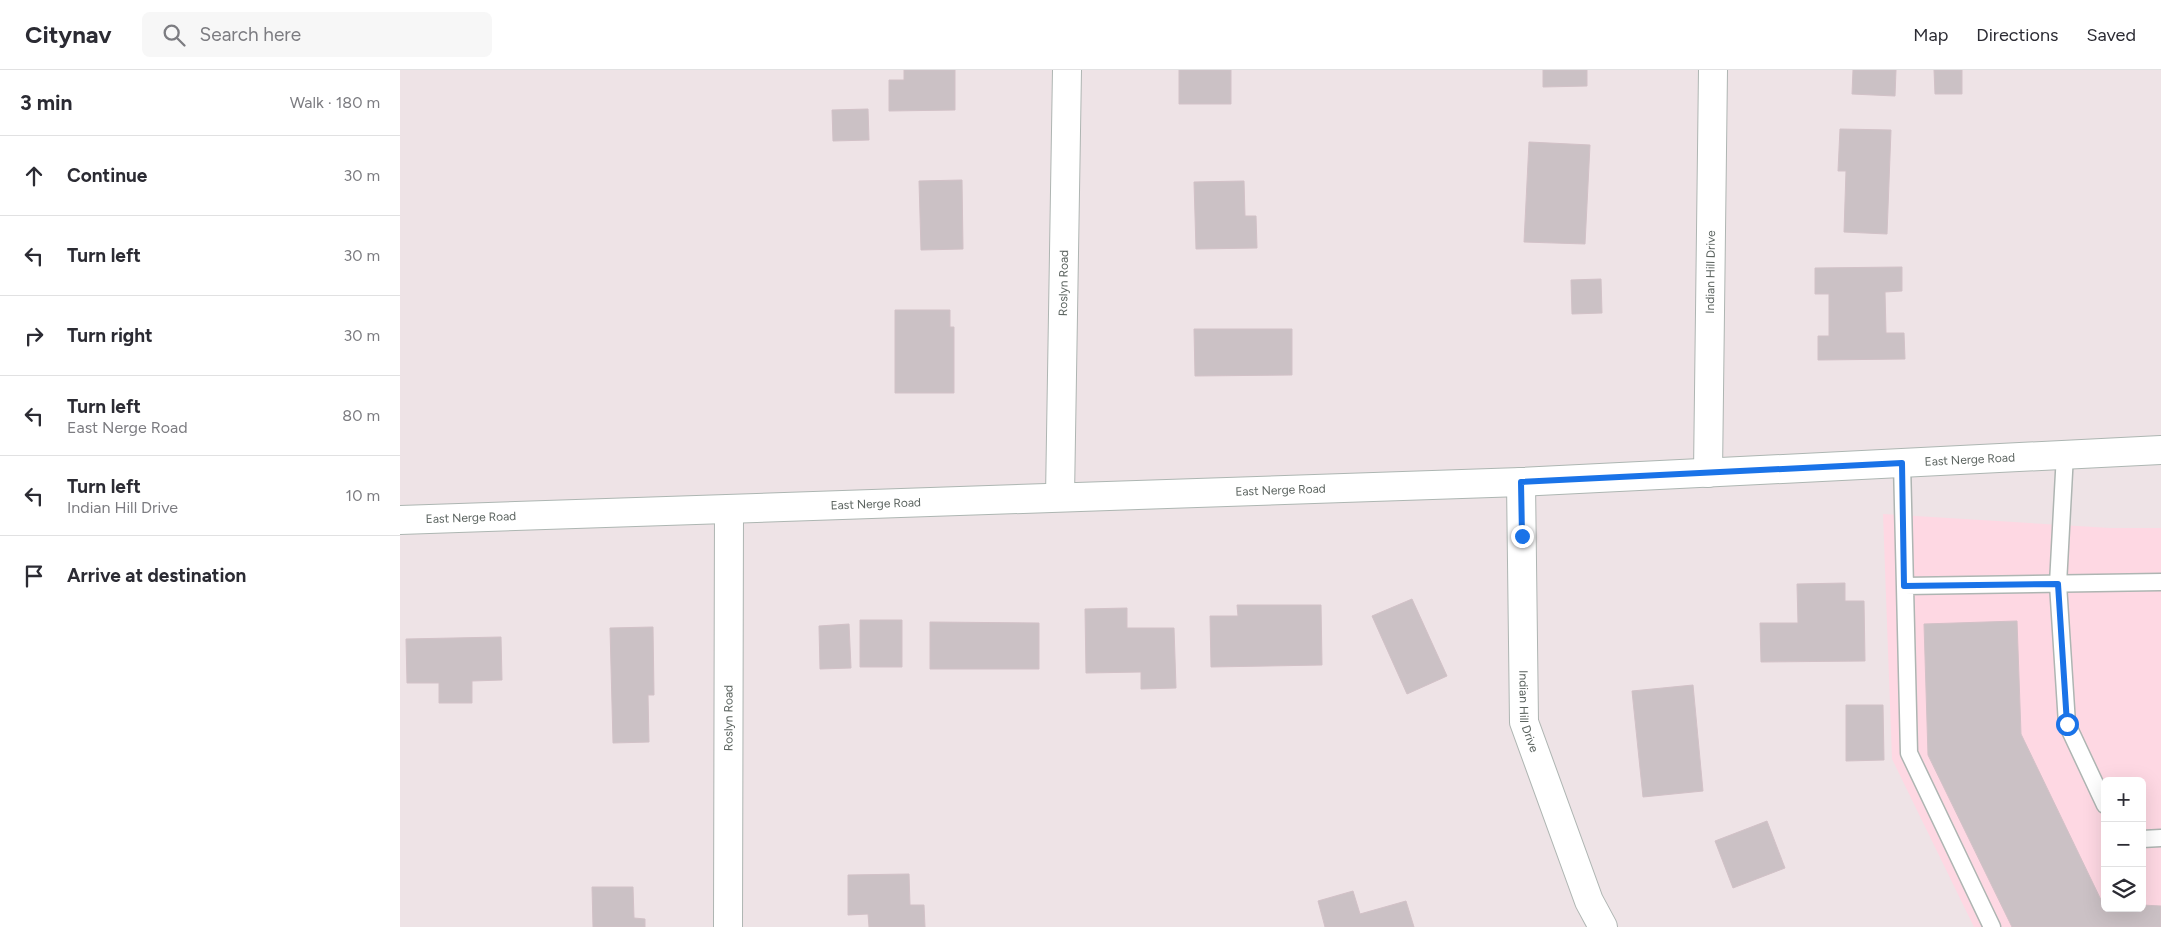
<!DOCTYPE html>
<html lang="en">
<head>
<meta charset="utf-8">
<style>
	:root { --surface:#fff; --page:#f7f7f7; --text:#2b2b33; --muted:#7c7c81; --line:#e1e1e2 }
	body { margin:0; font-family:Figtree,sans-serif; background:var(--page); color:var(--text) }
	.controls { position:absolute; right:15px; bottom:15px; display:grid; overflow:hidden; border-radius:8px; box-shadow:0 5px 20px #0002 }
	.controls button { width:45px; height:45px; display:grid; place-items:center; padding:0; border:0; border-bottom:1px solid var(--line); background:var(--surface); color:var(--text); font:25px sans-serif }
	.stop { position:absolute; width:15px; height:15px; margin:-11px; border:4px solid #1a73e8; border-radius:50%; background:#fff }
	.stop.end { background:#1a73e8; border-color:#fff; box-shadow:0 1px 5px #0008 }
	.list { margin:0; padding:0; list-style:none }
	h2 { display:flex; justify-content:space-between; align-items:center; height:65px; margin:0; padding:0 20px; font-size:21px }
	h2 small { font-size:16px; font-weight:400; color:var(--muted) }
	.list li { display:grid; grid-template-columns:32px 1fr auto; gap:15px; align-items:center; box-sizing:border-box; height:80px; padding:0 20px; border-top:1px solid var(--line) }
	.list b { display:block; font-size:19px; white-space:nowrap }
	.list p { margin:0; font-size:16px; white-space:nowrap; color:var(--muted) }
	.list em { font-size:16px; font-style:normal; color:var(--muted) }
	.icon { flex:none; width:28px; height:28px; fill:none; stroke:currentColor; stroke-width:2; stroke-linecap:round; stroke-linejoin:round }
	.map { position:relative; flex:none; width:1761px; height:857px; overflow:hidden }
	header { display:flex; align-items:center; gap:30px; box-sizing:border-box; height:70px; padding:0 25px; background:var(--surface); border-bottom:1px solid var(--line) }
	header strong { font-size:24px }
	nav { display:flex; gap:28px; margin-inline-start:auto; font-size:18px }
	.search { width:350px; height:45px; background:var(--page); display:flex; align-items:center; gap:12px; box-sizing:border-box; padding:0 18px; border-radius:8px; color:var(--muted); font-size:19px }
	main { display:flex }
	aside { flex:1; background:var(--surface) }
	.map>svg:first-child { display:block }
	.commercial { fill:#fed8e3; fill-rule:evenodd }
	.building { fill:#cbc1c5; stroke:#d2c1c7 }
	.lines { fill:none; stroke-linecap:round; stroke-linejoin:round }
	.service-casing { stroke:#aeb5b2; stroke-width:19 }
	.minor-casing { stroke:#aeb5b2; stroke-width:30 }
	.secondary-casing { stroke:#adb6b2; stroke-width:30 }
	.service { stroke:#fff; stroke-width:16 }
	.minor { stroke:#fff; stroke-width:28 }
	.secondary { stroke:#fff; stroke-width:28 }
	.route { stroke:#1a73e8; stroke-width:6 }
	.labels { text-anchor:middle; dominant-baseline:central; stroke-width:4.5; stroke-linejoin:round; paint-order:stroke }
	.street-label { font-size:12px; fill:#5b635f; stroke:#fff }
</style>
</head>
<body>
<header>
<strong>Citynav</strong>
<div class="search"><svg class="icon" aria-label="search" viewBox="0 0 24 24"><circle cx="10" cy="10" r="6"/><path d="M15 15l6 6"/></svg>Search here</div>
<nav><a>Map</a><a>Directions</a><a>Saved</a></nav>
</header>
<main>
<aside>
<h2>3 min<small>Walk · 180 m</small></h2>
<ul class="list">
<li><svg class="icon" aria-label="ahead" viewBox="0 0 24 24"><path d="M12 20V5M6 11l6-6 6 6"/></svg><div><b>Continue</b></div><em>30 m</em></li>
<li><svg class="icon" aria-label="left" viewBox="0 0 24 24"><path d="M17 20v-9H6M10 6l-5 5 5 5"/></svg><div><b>Turn left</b></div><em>30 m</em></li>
<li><svg class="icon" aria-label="right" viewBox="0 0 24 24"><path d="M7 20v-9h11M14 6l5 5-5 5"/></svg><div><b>Turn right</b></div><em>30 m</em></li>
<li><svg class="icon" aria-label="left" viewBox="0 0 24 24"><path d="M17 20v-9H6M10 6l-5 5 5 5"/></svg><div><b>Turn left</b><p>East Nerge Road</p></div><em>80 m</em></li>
<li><svg class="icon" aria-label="left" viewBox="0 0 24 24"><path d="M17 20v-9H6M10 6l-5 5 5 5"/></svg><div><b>Turn left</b><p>Indian Hill Drive</p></div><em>10 m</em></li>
<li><svg class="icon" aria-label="arrive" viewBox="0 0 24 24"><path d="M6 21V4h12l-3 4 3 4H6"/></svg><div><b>Arrive at destination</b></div></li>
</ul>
</aside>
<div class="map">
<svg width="1761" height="857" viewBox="0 0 1761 857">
	<rect width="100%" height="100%" fill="#eee3e6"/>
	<!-- commercial -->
	<path class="commercial" d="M1483,444L1710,458H1761V857H1574L1492,689ZM1705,711H1742V838H1705Z"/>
	<!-- building -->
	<path class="building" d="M504,0H555V40L489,41V10H504Z
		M779,0H831V34H779Z
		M1143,0H1187V16L1143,17Z
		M1453,0H1496L1495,26L1452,24Z
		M1534,0H1562V24H1535Z
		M468,39L469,70L433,71L432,40Z
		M1440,59L1491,60L1487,164L1444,162L1446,101H1438Z
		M1129,72L1190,75L1185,174L1124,172Z
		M562,110L563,179L521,180L519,111Z
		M844,111L845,146H856L857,178L796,179L794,112Z
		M1502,197V221L1485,222L1486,263H1504L1505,289L1418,290V266H1429V224H1415V198Z
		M1201,209L1202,243L1172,244L1171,210Z
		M495,240H550V257H554V323H495Z
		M794,259H892V305L795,306Z
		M1445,513V531H1464L1465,591L1361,592L1360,553H1398L1397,514Z
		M1012,529L1047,606L1007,624L972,546Z
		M837,535H921L922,595L811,597L810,546H838Z
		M727,538V558H774L776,618L741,619V602L686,603L685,539Z
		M460,550H502V597H460Z
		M1617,551L1621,664L1703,834H1705V838H1742V835L1761,836V857H1612L1528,685L1524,554Z
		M530,552L639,553V599H530Z
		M449,554L451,598L420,599L419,556Z
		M253,557L254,625H248L249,672L213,673L210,558Z
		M101,567L102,610L72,611V633H39V613H7L6,569Z
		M1293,615L1303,721L1243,727L1232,621Z
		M1446,635H1483L1484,690L1446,691Z
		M1367,751L1385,798L1333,818L1315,771Z
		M509,804L510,835H524L525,857H469L468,844L448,845V805Z
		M192,817H233L234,848L245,849V857H193Z
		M953,821L960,844L1006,831L1014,857H925L918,831Z"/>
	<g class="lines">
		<defs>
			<path id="service" d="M1665,384L1658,514L1667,654L1705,735
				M1502,393L1509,683L1592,857
				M1505,516L1761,512
				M1742,769L1761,768"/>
			<g id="minor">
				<path id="s1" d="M1308,403L1313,0"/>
				<path id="s2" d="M1121,412L1124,652L1189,831L1203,857"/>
				<path id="s3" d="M660,427L667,0"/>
				<path id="s4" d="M328,857L329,439"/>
			</g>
			<g id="secondary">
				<path id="s5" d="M0,450L1121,412L1761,380"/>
			</g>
		</defs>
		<!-- service casing -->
		<use href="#service" class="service-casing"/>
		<!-- minor casing -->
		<use href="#minor" class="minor-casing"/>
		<!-- secondary casing -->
		<use href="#secondary" class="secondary-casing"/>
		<!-- service -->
		<use href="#service" class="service"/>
		<!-- minor -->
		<use href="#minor" class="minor"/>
		<!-- secondary -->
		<use href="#secondary" class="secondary"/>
	</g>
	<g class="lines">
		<!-- route -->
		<path class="route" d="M1122,466L1121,412L1502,393L1504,516L1658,514L1667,654"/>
	</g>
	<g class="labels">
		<!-- street labels -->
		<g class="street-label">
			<text stroke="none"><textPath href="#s1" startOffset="201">Indian Hill Drive</textPath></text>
			<text stroke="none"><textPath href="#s3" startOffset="214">Roslyn Road</textPath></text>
			<text stroke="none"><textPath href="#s5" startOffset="1571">East Nerge Road</textPath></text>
			<text stroke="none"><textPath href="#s5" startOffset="881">East Nerge Road</textPath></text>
			<text stroke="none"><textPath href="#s5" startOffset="476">East Nerge Road</textPath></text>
			<text stroke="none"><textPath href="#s5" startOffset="71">East Nerge Road</textPath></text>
			<text stroke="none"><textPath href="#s2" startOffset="230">Indian Hill Drive</textPath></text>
			<text stroke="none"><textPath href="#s4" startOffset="209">Roslyn Road</textPath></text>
		</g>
	</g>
</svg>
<div class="controls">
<button>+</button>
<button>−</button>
<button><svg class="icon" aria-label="layers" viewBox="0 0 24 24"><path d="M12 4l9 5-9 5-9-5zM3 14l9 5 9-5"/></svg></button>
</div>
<div class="stop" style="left:1667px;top:654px"></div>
<div class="stop end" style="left:1122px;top:466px"></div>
</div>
</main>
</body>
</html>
